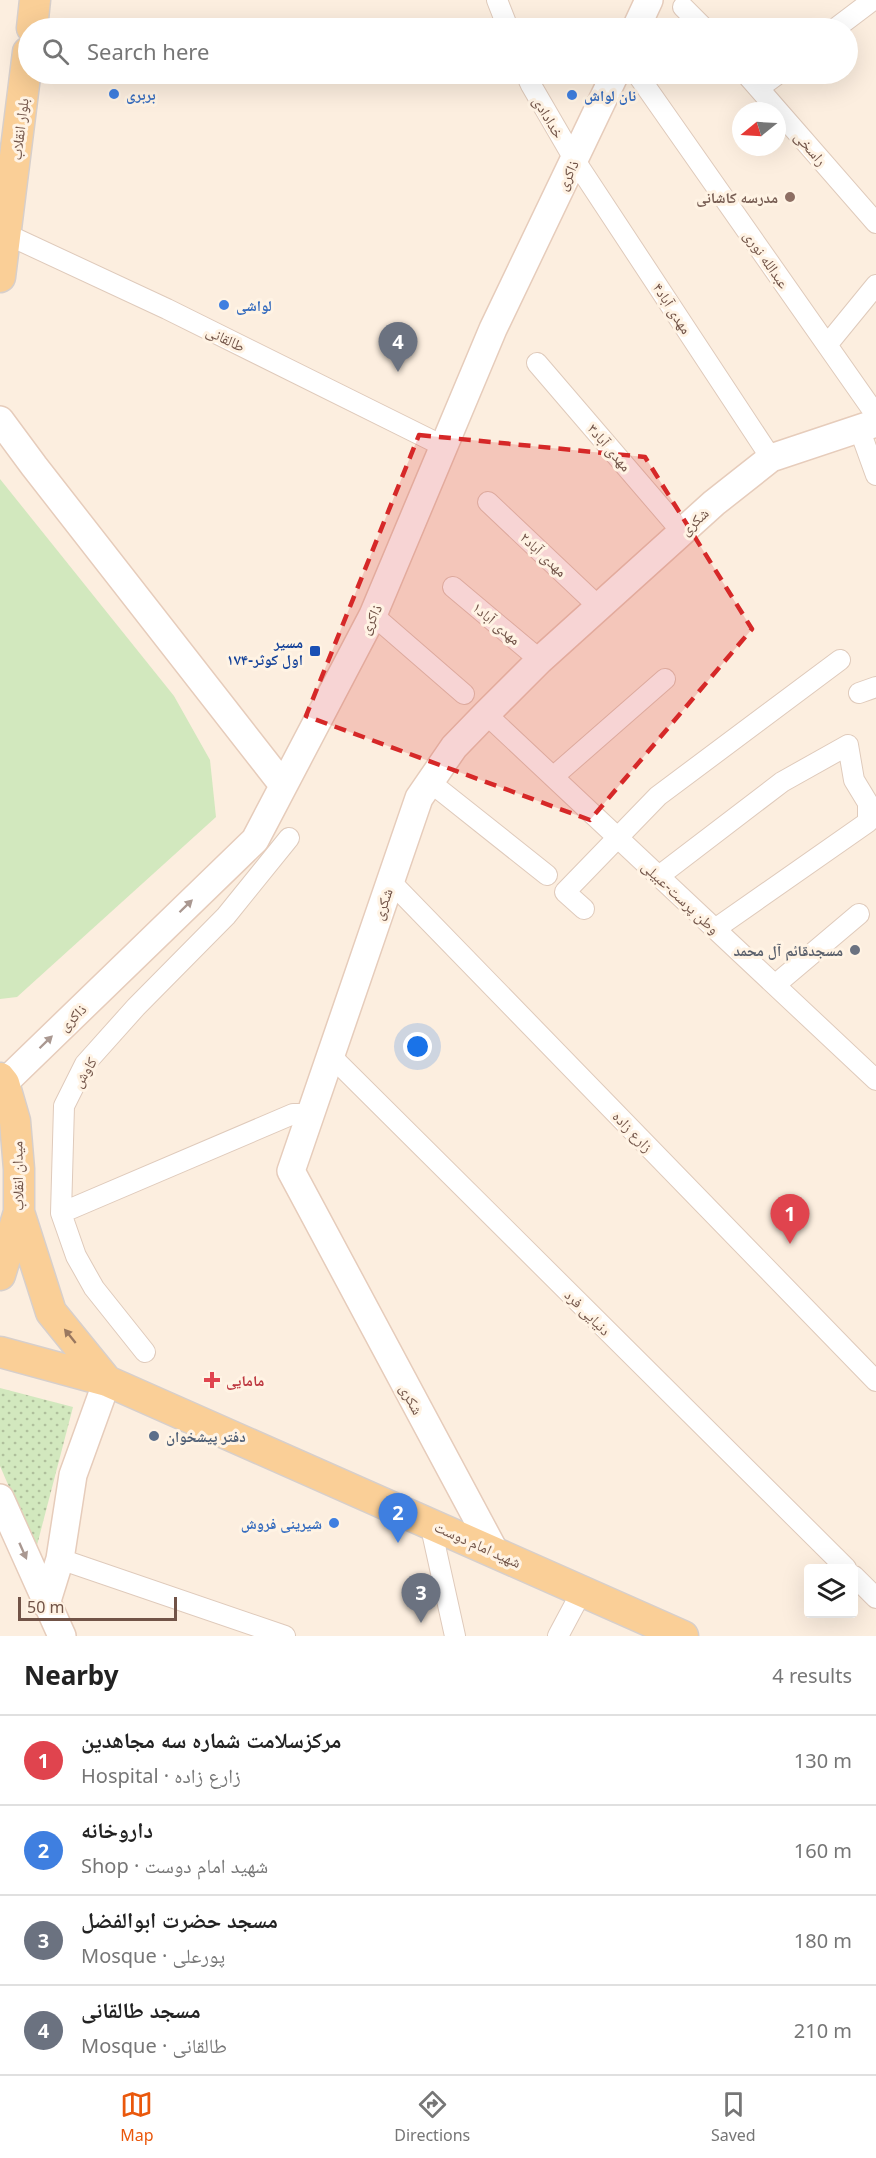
<!DOCTYPE html>
<html lang="en">
<head>
<meta charset="utf-8">
<style>
	:root { --surface:#fff; --page:#f2f2f2; --text:#222; --muted:#767676; --line:#e0e0e0; --accent:#ea580c }
	body { margin:0; font-family:"Noto Sans","Noto Naskh Arabic",sans-serif; background:var(--page); color:var(--text) }
	.controls { position:absolute; right:18px; bottom:18px; display:grid; overflow:hidden; border-radius:6px; box-shadow:0 6px 24px #0002 }
	.controls button { width:54px; height:54px; display:grid; place-items:center; padding:0; border:0; border-bottom:2px solid var(--line); background:var(--surface); color:var(--text); font:30px sans-serif }
	.compass { position:absolute; left:732px; top:102px; width:54px; height:54px; border-radius:50%; background:var(--surface); box-shadow:0 6px 24px #0002; rotate:252deg }
	.scale { position:absolute; left:18px; bottom:15px; width:159px; box-sizing:border-box; padding-left:6px; border:3px solid #715347; border-top:0; font-size:16px; line-height:21px; white-space:nowrap; color:#715347; -webkit-text-stroke:4px #fff3e4; paint-order:stroke }
	.you { position:absolute; left:418px; top:1047px; width:21px; height:21px; margin:-15px; border:4px solid #fff; border-radius:50%; background:#1a73e8; box-shadow:0 0 0 9px #1a73e833 }
	.badge { display:grid; place-items:center; width:39px; height:39px; border-radius:50%; background:var(--accent); color:#fff; font-size:20px; font-weight:700 }
	.pin { position:absolute; translate:-50% -50px; filter:drop-shadow(0 2px 3px #0008) }
	.pin::after { content:''; position:absolute; top:32px; width:21px; height:18px; background:inherit; clip-path:polygon(0 0,100% 0,50% 100%) }
	.list { margin:0; padding:0; list-style:none }
	h2 { display:flex; justify-content:space-between; align-items:center; height:78px; margin:0; padding:0 24px; font-size:26px }
	h2 small { font-size:20px; font-weight:400; color:var(--muted) }
	.list li { display:grid; grid-template-columns:39px 1fr auto; gap:18px; align-items:center; box-sizing:border-box; height:90px; padding:0 24px; border-top:2px solid var(--line) }
	.list b { display:block; font-size:22px; white-space:nowrap }
	.list p { margin:0; font-size:20px; white-space:nowrap; color:var(--muted) }
	.list em { font-size:20px; font-style:normal; color:var(--muted) }
	.icon { flex:none; width:33px; height:33px; fill:none; stroke:currentColor; stroke-width:2; stroke-linecap:round; stroke-linejoin:round }
	.map { position:relative; flex:none; width:876px; height:1636px; overflow:hidden }
	.search { position:absolute; background:var(--surface); box-shadow:0 6px 24px #0002; left:18px; right:18px; top:18px; height:66px; display:flex; align-items:center; gap:15px; box-sizing:border-box; padding:0 21px; border-radius:33px; color:var(--muted); font-size:22px }
	.sheet { height:438px; background:var(--surface) }
	nav { display:flex; justify-content:space-around; align-items:center; box-sizing:border-box; height:84px; border-top:2px solid var(--line); background:var(--surface); font-size:16px; color:var(--muted) }
	nav a { display:grid; justify-items:center; gap:3px }
	nav .on { color:var(--accent) }
	.map>svg:first-child { display:block }
	.grass { fill:url(#grass-dots) }
	.park { fill:#d2e8be }
	.lines { fill:none; stroke-linecap:round; stroke-linejoin:round }
	.street-casing { stroke:#dfcabb; stroke-width:22 }
	.secondary-casing { stroke:#e6ccbb; stroke-width:30 }
	.primary-casing { stroke:#d7cfcb; stroke-width:33 }
	.street { stroke:#fff; stroke-width:20 }
	.secondary { stroke:#fff; stroke-width:27 }
	.primary { stroke:#facf97; stroke-width:30 }
	.oneway { fill:#aa9891 }
	.oneway2 { fill:#9a785f }
	.marked { fill:#d62828; fill-opacity:0.2; stroke:#d62828; stroke-width:4.5; stroke-dasharray:12 8; stroke-linejoin:round }
	.shop-dot { fill:#3f7fe0; stroke:#fff3e4; stroke-width:2 }
	.education-dot { fill:#8d6e63; stroke:#fff3e4; stroke-width:2 }
	.transit-dot { fill:#1a4fb4; stroke:#fff3e4; stroke-width:2 }
	.worship-dot { fill:#6b7280; stroke:#fff3e4; stroke-width:2 }
	.health-dot { fill:#e0444e; stroke:#fff3e4; stroke-width:2 }
	.service-dot { fill:#5c6f8a; stroke:#fff3e4; stroke-width:2 }
	.labels { text-anchor:middle; dominant-baseline:central; stroke-width:6; stroke-linejoin:round; paint-order:stroke }
	.shop-label { font-size:15px; font-weight:bold; fill:#366cbe; stroke:#fff3e4; text-anchor:start }
	.street-label { font-size:15px; fill:#715347; stroke:#fff3e4 }
	.education-label { font-size:15px; font-weight:bold; fill:#785e54; stroke:#fff3e4; text-anchor:end }
	.transit-label { font-size:15px; font-weight:bold; fill:#164399; stroke:#fff3e4; text-anchor:end }
	.worship-label { font-size:15px; font-weight:bold; fill:#5b616d; stroke:#fff3e4; text-anchor:end }
	.health-label { font-size:15px; font-weight:bold; fill:#be3a42; stroke:#fff3e4; text-anchor:start }
	.service-label { font-size:15px; font-weight:bold; fill:#4e5e75; stroke:#fff3e4; text-anchor:start }
</style>
</head>
<body>
<div class="map">
<svg width="876" height="1636" viewBox="0 0 876 1636">
	<defs>
		<pattern id="grass-dots" width="8" height="8" patternUnits="userSpaceOnUse" patternTransform="scale(1.5)"><rect width="8" height="8" fill="#d2e8be"/><path d="M2 2h.1M6 6h.1" fill="none" stroke="#afbf9c" stroke-width="1.8" stroke-linecap="round"/></pattern>
	</defs>
	<rect width="100%" height="100%" fill="#fceedf"/>
	<!-- grass -->
	<path class="grass" d="M0,1388L73,1407L36,1549L0,1466Z"/>
	<!-- park -->
	<path class="park" d="M0,479L174,696L210,760L216,817L17,997L0,999Z"/>
	<g class="lines">
		<defs>
			<path id="street" d="M497,0L508,28
				M683,7L704,28
				M836,28L873,0
				M526,74L531,85L574,159L771,458
				M637,74L876,415
				M746,74L876,223
				M759,88L778,74
				M6,234L167,309L445,447
				M827,345L876,285
				M537,363L682,532
				M859,428L876,475
				M488,502L599,607
				M453,587L540,660
				M373,615L464,694
				M859,693L876,687
				M486,714L876,1080
				M553,777L665,679
				M430,782L547,875
				M659,876L782,782L848,745L854,780L868,803V822L715,929
				M390,881L876,1381
				M584,909L565,892L658,796L840,660
				M775,985L859,914
				M330,1055L846,1568
				M61,1213L293,1114H312
				M145,1352L94,1288L76,1256L61,1213L64,1106L85,1064L136,1007L226,916L289,838
				M430,1523L455,1636
				M60,1559L285,1636
				M854,1576L876,1598
				M558,1636L582,1591"/>
			<path id="secondary" d="M636,28L649,0
				M0,420L34,466L283,785
				M4,1083L255,840L373,615L493,329L615,74
				M0,1498L62,1636
				M495,1552L291,1171L419,798L454,747L486,714L540,660L714,503L771,458L876,423
				M46,1604L60,1559L73,1475L107,1381"/>
			<path id="primary" d="M32,28L35,0
				M0,277L28,52
				M0,1078L4,1083L15,1121L19,1169V1212L0,1275
				M19,1212L51,1312L107,1381
				M0,1352L107,1381L683,1636"/>
		</defs>
		<!-- street casing -->
		<use href="#street" class="street-casing"/>
		<!-- secondary casing -->
		<use href="#secondary" class="secondary-casing"/>
		<!-- primary casing -->
		<use href="#primary" class="primary-casing"/>
		<!-- street -->
		<use href="#street" class="street"/>
		<!-- secondary -->
		<use href="#secondary" class="secondary"/>
		<!-- primary -->
		<use href="#primary" class="primary"/>
	</g>
	<!-- one-way arrows -->
	<defs><path id="oneway-solid" d="M-6-.8H1V-3.2L6.5 0L1 3.2V.8H-6Z" transform="scale(1.5)"/></defs>
	<g class="oneway">
		<use href="#oneway-solid" transform="translate(186 906) rotate(-44)"/>
		<use href="#oneway-solid" transform="translate(46 1042) rotate(-44)"/>
		<use href="#oneway-solid" transform="translate(23 1551) rotate(66)"/>
	</g>
	<use class="oneway2" href="#oneway-solid" transform="translate(70 1336) rotate(-129)"/>
	<!-- marked area -->
	<path class="marked" d="M419,435L645,457L752,629L590,820L306,716Z"/>
	<!-- markers -->
	<g class="shop-dot">
		<circle cx="114" cy="94" r="6"/>
		<circle cx="572" cy="95" r="6"/>
		<circle cx="224" cy="305" r="6"/>
		<circle cx="334" cy="1523" r="6"/>
	</g>
	<circle class="education-dot" cx="790" cy="197" r="6"/>
	<rect class="transit-dot" x="309" y="645" width="12" height="12" rx="3"/>
	<circle class="worship-dot" cx="855" cy="950" r="6"/>
	<path class="health-dot" d="M209 1371h6v6h6v6h-6v6h-6v-6h-6v-6h6z"/>
	<circle class="service-dot" cx="154" cy="1436" r="6"/>
	<g class="labels">
		<!-- shop labels -->
		<g class="shop-label">
			<text x="126" y="94">بربری</text>
			<text x="584" y="95">نان لواش</text>
			<text x="236" y="305">لواشی</text>
			<text x="322" y="1523" text-anchor="end">شیرینی فروش</text>
		</g>
		<!-- street labels -->
		<g class="street-label">
			<text transform="translate(549 117) rotate(59)">خدادادی</text>
			<text transform="translate(19 129) rotate(-83)">بلوار انقلاب</text>
			<text transform="translate(811 148) rotate(49)">راسخی</text>
			<text transform="translate(567 175) rotate(-65)">ذاکری</text>
			<text transform="translate(767 259) rotate(55)">عبدالله نوری</text>
			<text transform="translate(673 308) rotate(57)">مهدی آباد۴</text>
			<text transform="translate(226 338) rotate(26)">طالقانی</text>
			<text transform="translate(610 447) rotate(49)">مهدی آباد۳</text>
			<text transform="translate(694 521) rotate(-42)">شکری</text>
			<text transform="translate(544 554) rotate(43)">مهدی آباد۲</text>
			<text transform="translate(370 619) rotate(-63)">ذاکری</text>
			<text transform="translate(497 623) rotate(40)">مهدی آباد۱</text>
			<text transform="translate(681 897) rotate(43)">وطن پرست-عبیلی</text>
			<text transform="translate(382 904) rotate(-71)">شکری</text>
			<text transform="translate(72 1017) rotate(-44)">ذاکری</text>
			<text transform="translate(84 1072) rotate(-58)">کاوش</text>
			<text transform="translate(633 1131) rotate(46)">زارع زاده</text>
			<text transform="translate(17 1176) rotate(-91)">میدان انقلاب</text>
			<text transform="translate(588 1312) rotate(45)">دنیایی فرد</text>
			<text transform="translate(412 1399) rotate(62)">شکری</text>
			<text transform="translate(478 1544) rotate(24)">شهید امام دوست</text>
		</g>
		<!-- education labels -->
		<g class="education-label">
			<text x="778" y="197">مدرسه کاشانی</text>
		</g>
		<!-- transit labels -->
		<g class="transit-label">
			<text x="303" y="642">مسیر<tspan x="303" dy="17">۱۷۴-اول کوثر</tspan></text>
		</g>
		<!-- worship labels -->
		<g class="worship-label">
			<text x="843" y="950">مسجدقائم آل محمد</text>
		</g>
		<!-- health labels -->
		<g class="health-label">
			<text x="226" y="1380">مامایی</text>
		</g>
		<!-- service labels -->
		<g class="service-label">
			<text x="166" y="1436">دفتر پیشخوان</text>
		</g>
	</g>
</svg>
<div class="controls">
<button><svg class="icon" aria-label="layers" viewBox="0 0 24 24"><path d="M12 4l9 5-9 5-9-5zM3 14l9 5 9-5"/></svg></button>
</div>
<svg class="compass" viewBox="-18 -18 36 36"><path d="M0-13l5 13h-10z" fill="#e53935"/><path d="M0 13l5-13h-10z" fill="#767676"/></svg>
<div class="scale">50 m</div>
<div class="you"></div>
<div class="pin badge" style="left:790px;top:1244px;background:#e0444e">1</div>
<div class="pin badge" style="left:398px;top:1543px;background:#3f7fe0">2</div>
<div class="pin badge" style="left:421px;top:1623px;background:#6b7280">3</div>
<div class="pin badge" style="left:398px;top:372px;background:#6b7280">4</div>
<div class="search"><svg class="icon" aria-label="search" viewBox="0 0 24 24"><circle cx="10" cy="10" r="6"/><path d="M15 15l6 6"/></svg>Search here</div>
</div>
<section class="sheet">
<h2>Nearby<small>4 results</small></h2>
<ul class="list">
<li><span class="badge" style="background:#e0444e">1</span><div><b>مرکزسلامت شماره سه مجاهدین</b><p>Hospital · زارع زاده</p></div><em>130 m</em></li>
<li><span class="badge" style="background:#3f7fe0">2</span><div><b>داروخانه</b><p>Shop · شهید امام دوست</p></div><em>160 m</em></li>
<li><span class="badge" style="background:#6b7280">3</span><div><b>مسجد حضرت ابوالفضل</b><p>Mosque · پورعلی</p></div><em>180 m</em></li>
<li><span class="badge" style="background:#6b7280">4</span><div><b>مسجد طالقانی</b><p>Mosque · طالقانی</p></div><em>210 m</em></li>
</ul>
</section>
<nav>
<a class="on"><svg class="icon" aria-label="map" viewBox="0 0 24 24"><path d="M3 6l6-2 6 2 6-2v14l-6 2-6-2-6 2zM9 4v14M15 6v14"/></svg>Map</a>
<a><svg class="icon" aria-label="directions" viewBox="0 0 24 24"><path d="M12 3l9 9-9 9-9-9zM9 14v-3h6M13 9l2 2-2 2"/></svg>Directions</a>
<a><svg class="icon" aria-label="saved" viewBox="0 0 24 24"><path d="M7 4h10v16l-5-4-5 4z"/></svg>Saved</a>
</nav>
</body>
</html>
